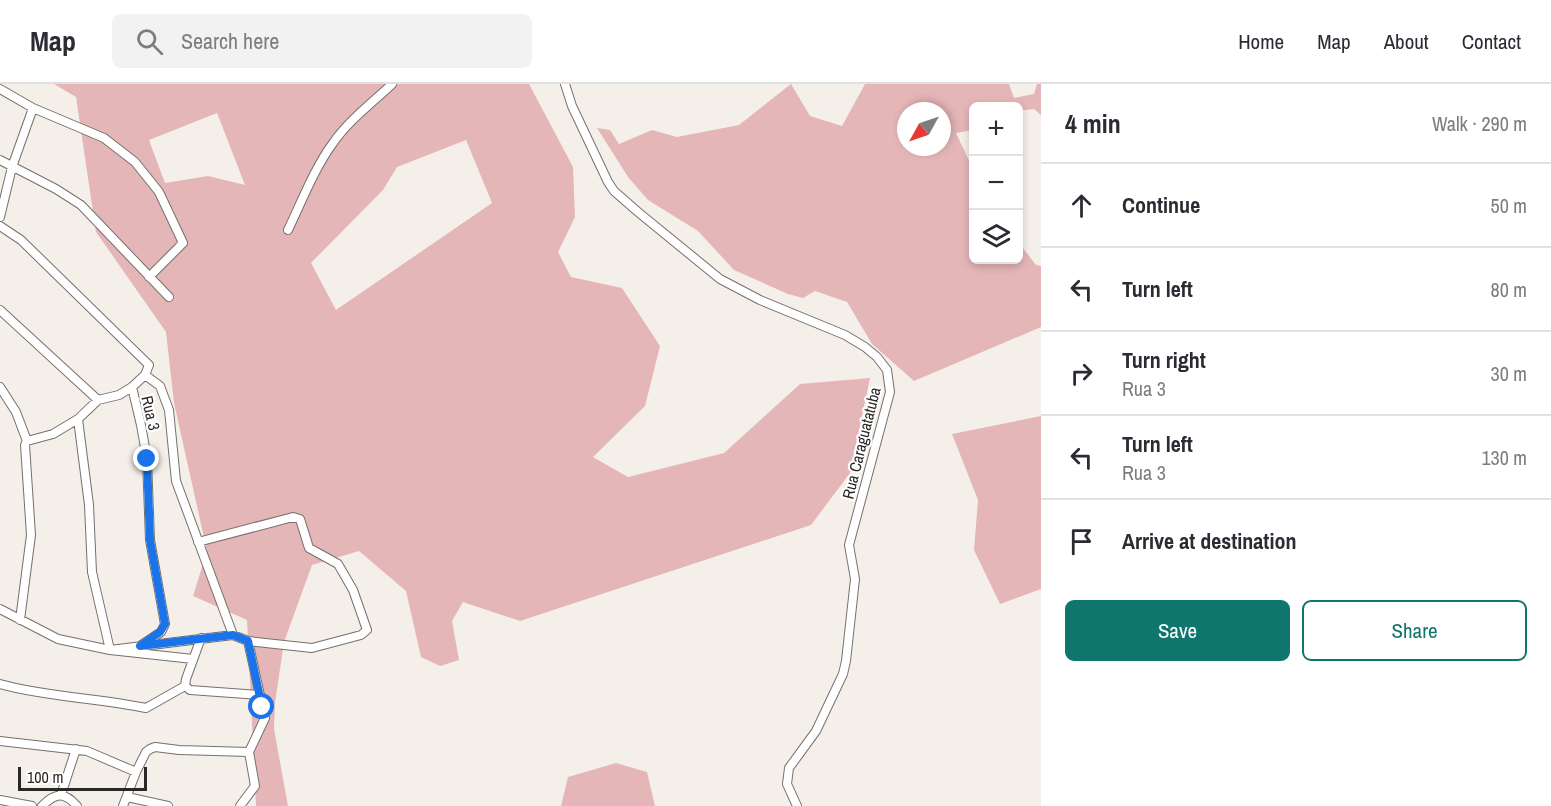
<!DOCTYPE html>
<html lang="en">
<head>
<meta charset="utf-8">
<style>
	:root { --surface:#fff; --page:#f2f2f3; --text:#2b2b33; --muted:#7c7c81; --line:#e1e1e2; --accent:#0f766e }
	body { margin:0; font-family:"Archivo Narrow",sans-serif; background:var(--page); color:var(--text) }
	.controls { position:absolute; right:18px; top:18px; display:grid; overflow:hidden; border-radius:9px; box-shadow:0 3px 9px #0003 }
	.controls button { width:54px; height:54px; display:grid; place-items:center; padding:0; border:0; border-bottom:2px solid var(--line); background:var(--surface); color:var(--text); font:30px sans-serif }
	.compass { position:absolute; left:897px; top:18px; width:54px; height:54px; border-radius:50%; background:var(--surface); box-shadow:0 3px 9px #0003; rotate:230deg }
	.scale { position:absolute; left:18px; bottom:15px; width:129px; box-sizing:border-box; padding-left:6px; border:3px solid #2a2826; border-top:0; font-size:16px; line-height:21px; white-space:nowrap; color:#2a2826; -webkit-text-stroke:4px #fff; paint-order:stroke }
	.stop { position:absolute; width:18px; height:18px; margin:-14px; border:4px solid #1a73e8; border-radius:50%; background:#fff }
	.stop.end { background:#1a73e8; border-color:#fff; box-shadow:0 2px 6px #0008 }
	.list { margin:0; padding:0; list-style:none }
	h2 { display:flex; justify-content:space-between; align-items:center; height:78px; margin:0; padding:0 24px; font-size:26px }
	h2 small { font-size:20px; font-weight:400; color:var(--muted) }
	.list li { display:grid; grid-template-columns:39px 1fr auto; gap:18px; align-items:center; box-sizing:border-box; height:84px; padding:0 24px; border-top:2px solid var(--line) }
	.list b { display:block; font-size:22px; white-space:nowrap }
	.list p { margin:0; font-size:20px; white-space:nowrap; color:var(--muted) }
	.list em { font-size:20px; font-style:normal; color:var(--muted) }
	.actions { display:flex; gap:12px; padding:18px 24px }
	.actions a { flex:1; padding:14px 0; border:2px solid var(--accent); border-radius:9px; text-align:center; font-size:21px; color:var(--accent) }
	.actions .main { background:var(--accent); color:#fff }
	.icon { flex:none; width:33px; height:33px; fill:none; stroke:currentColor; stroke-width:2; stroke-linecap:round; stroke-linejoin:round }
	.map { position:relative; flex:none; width:1041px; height:722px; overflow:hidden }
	header { display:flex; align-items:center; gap:36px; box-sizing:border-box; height:84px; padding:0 30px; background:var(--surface); border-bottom:2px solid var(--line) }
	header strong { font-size:28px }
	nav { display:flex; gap:33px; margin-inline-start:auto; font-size:21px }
	.search { width:420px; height:54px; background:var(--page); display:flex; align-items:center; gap:15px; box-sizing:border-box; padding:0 21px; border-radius:9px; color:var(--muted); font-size:22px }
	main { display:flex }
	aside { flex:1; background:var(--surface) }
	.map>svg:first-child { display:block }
	.green { fill:#e5b6b8; fill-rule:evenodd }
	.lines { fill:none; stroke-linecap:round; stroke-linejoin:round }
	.street-casing { stroke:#75706b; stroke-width:10 }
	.street { stroke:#fff; stroke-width:8 }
	.route { stroke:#1a73e8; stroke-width:8 }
	.labels { text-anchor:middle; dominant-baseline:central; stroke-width:4.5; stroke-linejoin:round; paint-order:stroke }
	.street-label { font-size:16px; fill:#2a2826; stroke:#fff }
</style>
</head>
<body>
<header>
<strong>Map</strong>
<div class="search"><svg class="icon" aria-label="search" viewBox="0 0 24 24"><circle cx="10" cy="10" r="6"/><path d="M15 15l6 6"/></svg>Search here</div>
<nav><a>Home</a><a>Map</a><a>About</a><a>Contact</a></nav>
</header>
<main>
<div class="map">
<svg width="1041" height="722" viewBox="0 0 1041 722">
	<rect width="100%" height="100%" fill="#f5efea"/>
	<!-- green -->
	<path class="green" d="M54,0H529L573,83L575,133L558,168L571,193L622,204L660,262L645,322L593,373L628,393L724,369L800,300L870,294L850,389L811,441L520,537L463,518L452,537L459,576L440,582L421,573L406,507L359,467L312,481L284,558L275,619L274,645L288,722H256L247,536L193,512L207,467L174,319L166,248L96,148L76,13ZM217,29L245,101L208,92L165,99L149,56ZM466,56L492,119L336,226L311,179L383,106L397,83Z
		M791,0L810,32L842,42L865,0H1009L1014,14L1034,10L1037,0H1041V31L1034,25L1019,27L1018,22H974L973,46L956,49L973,85L974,176H1018L1019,159L1036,181L1041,182V243L914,297L872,260L847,218L815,207L803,214L788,210L734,186L698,147L648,116L628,93L597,44L610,46L619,60L652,46L677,53L739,41ZM906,27H942V63H906Z
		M1041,332V505L1000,520L974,466L978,416L952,350Z
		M616,679L647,688L655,722H561L568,693Z"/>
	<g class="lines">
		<defs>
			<path id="street" d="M565,0L572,22L608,98L614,107L638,128L720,195L760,216L845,251L865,263L877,273L887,286L890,308L849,461L855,495L846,577L843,590L816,647L789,684L787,700L797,722
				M0,5L33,24L104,54L135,78L159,108L183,159L149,193
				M0,76L56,105L81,121L169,213
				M0,133L12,83L33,24
				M0,142L21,156L149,281L145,291L132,303L119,311L98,316L78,335L53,350L27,357
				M288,146C302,117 314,85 333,59C349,36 372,19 392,0
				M0,226L98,316
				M145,291L160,302L169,326L176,397L233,551L248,557L265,634L249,668L255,702L240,722
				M0,303L16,328L27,357L25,361L31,451L20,536
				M132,303L141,341L147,375L150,456L165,540L161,548L140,562
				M78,335L89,421L92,488L110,566L193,575
				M198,458L293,433L300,435L309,464L338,480L353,506L367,546L361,551L312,564L248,557
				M0,525L58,555L110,566L233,551
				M0,600C47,613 98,614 146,624L185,602
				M185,602L190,606L259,611
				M185,602L186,595L201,554
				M0,657L87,667L136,688
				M61,711L76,665
				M127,713L168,722
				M0,716L32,722
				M42,722C55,709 64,707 77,722
				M123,722L136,688L146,668L150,665L155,663L179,666L249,668"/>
		</defs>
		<!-- street casing -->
		<use href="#street" class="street-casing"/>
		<!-- street -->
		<use href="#street" class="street"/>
	</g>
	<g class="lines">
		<!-- route -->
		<path class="route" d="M147,375L150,456L165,540L160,548L140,562L233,551L248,557L262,623"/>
	</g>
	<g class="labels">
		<!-- street labels -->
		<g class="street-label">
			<text transform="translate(151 329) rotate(77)">Rua 3</text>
			<text transform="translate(861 359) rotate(-76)">Rua Caraguatatuba</text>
		</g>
	</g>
</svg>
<div class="controls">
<button>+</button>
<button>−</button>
<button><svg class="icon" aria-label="layers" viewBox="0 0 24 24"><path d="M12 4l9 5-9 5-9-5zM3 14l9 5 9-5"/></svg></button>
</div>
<svg class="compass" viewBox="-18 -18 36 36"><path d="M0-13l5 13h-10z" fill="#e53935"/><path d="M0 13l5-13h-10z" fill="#7c7c81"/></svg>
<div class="scale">100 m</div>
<div class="stop" style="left:262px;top:623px"></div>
<div class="stop end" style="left:147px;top:375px"></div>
</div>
<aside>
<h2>4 min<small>Walk · 290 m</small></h2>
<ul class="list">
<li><svg class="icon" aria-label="ahead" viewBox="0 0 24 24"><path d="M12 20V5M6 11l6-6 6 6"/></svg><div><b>Continue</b></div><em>50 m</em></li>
<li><svg class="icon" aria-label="left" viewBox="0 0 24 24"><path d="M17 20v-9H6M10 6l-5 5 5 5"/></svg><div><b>Turn left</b></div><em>80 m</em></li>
<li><svg class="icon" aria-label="right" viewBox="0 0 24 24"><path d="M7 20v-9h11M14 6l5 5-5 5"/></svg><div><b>Turn right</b><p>Rua 3</p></div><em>30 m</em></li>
<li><svg class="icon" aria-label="left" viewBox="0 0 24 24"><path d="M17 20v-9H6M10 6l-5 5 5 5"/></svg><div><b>Turn left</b><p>Rua 3</p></div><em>130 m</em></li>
<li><svg class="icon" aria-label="arrive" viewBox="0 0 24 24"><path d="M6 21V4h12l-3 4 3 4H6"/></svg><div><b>Arrive at destination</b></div></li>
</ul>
<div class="actions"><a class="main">Save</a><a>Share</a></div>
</aside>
</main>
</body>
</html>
